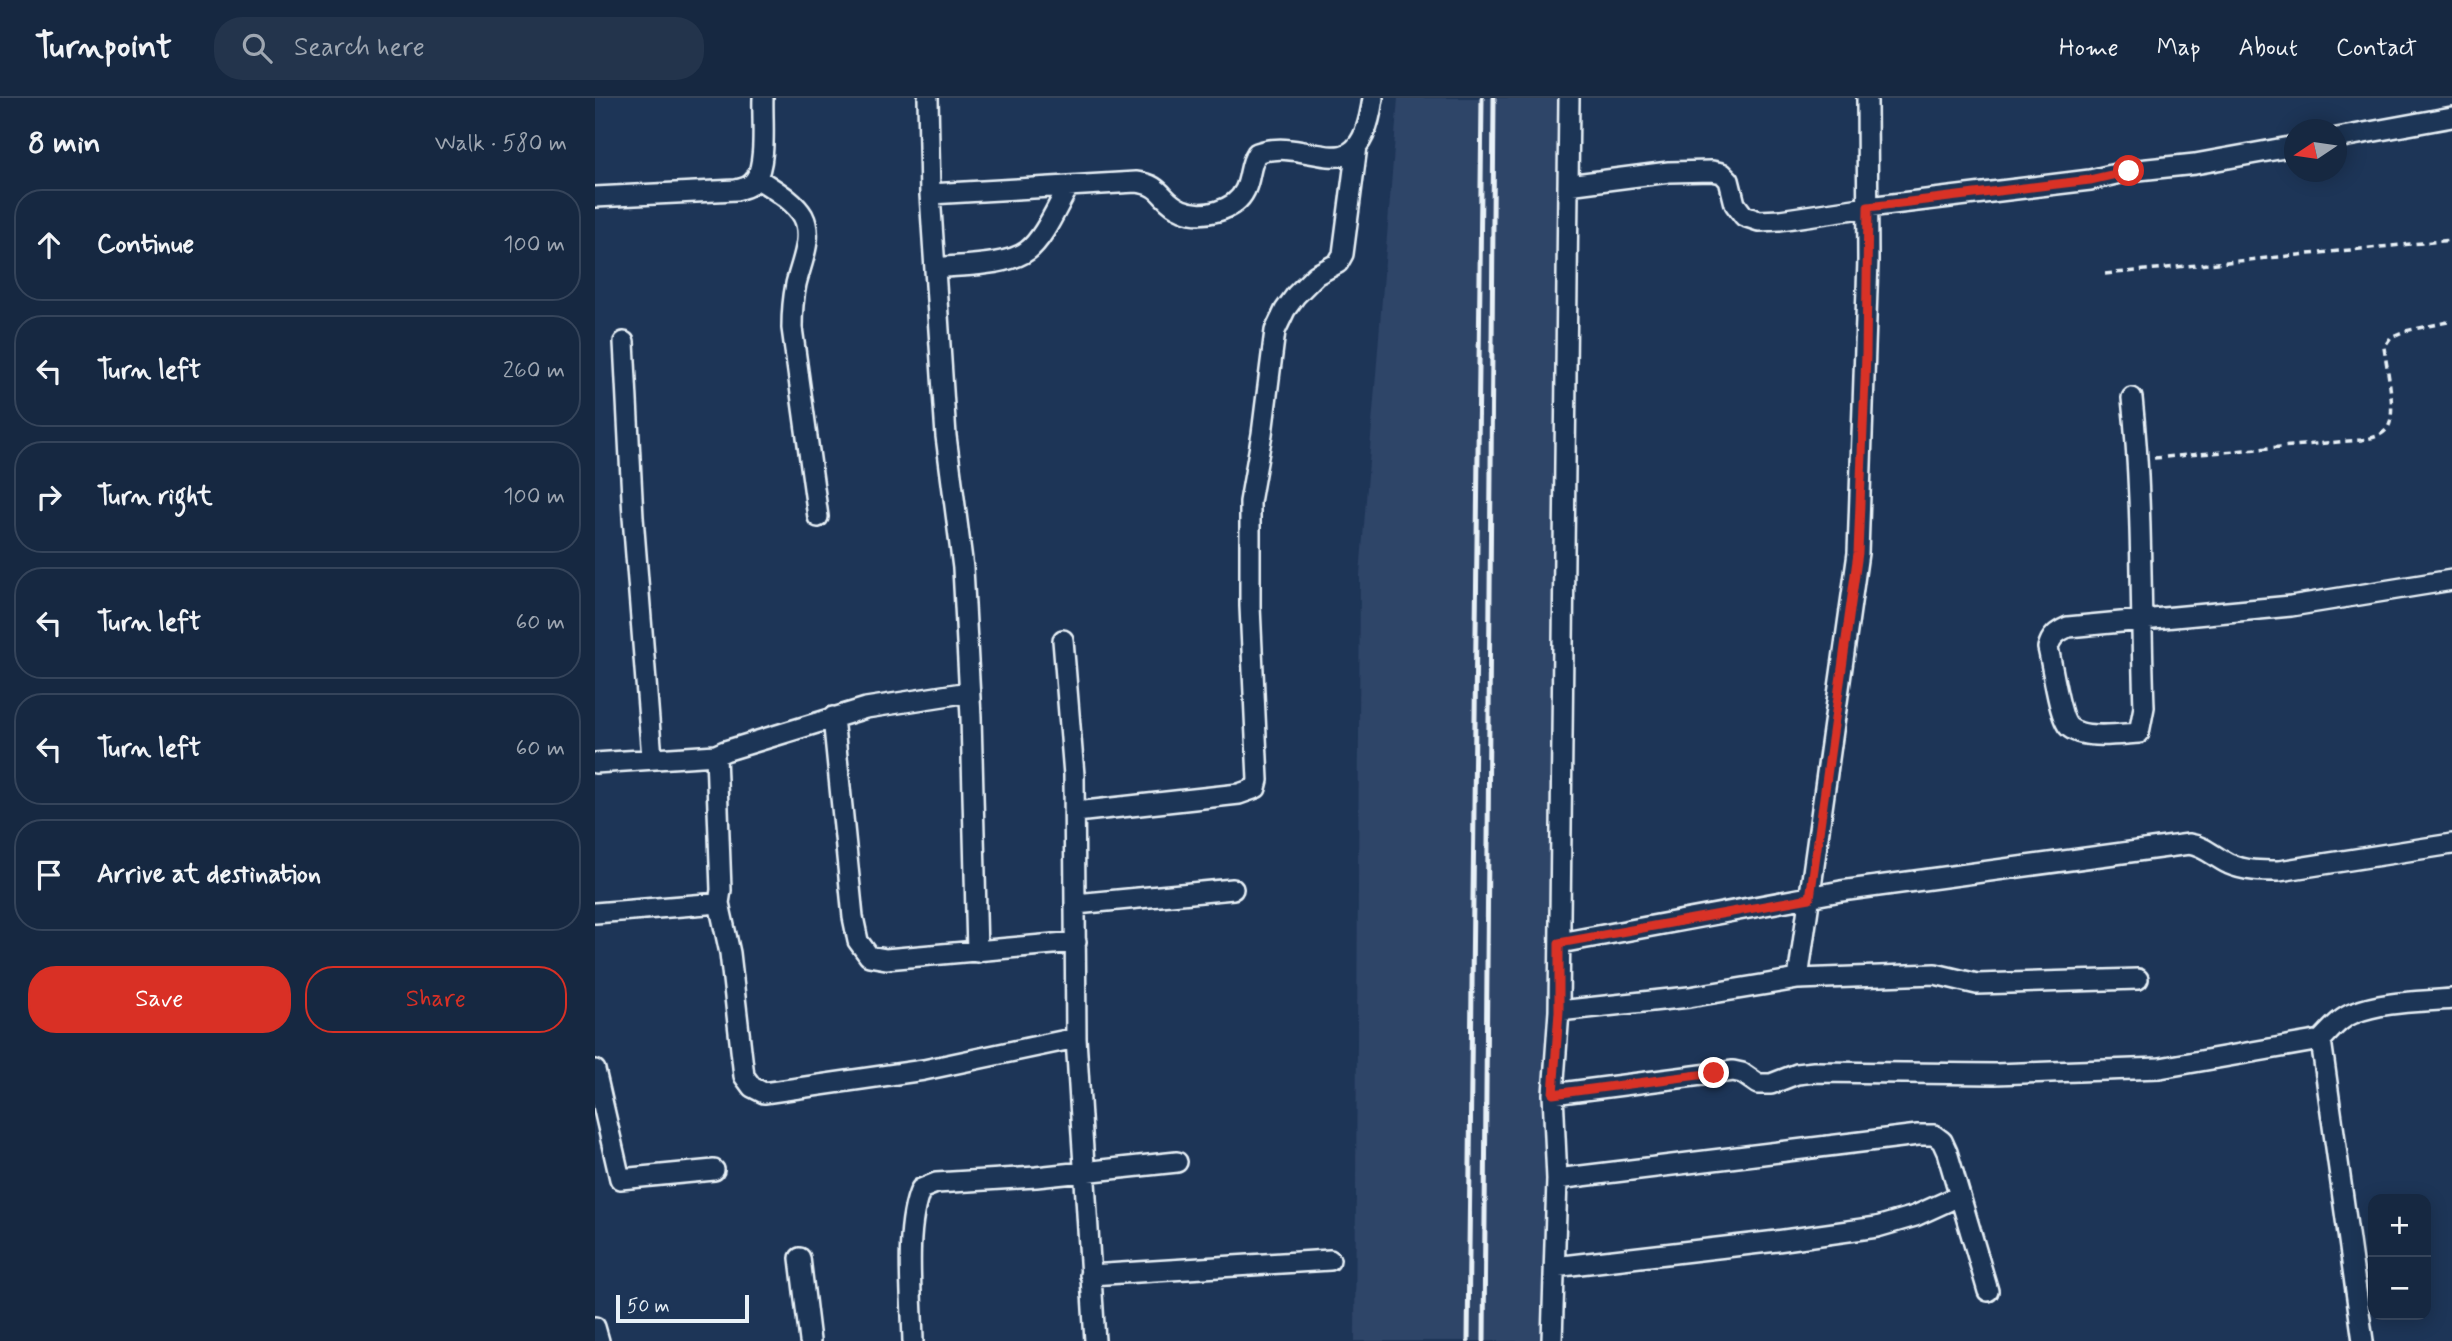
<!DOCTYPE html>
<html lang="en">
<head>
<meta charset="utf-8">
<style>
	:root { --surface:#162841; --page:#23344c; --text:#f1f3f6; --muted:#9ea6b1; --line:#35445a; --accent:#d93025 }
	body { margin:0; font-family:Mynerve,sans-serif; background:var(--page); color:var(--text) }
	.controls { position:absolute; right:21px; bottom:21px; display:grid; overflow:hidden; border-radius:14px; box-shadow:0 4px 18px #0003 }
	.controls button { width:63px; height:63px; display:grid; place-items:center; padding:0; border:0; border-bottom:2px solid var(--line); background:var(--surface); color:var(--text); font:35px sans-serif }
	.compass { position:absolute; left:1689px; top:21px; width:63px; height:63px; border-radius:50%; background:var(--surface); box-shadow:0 4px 18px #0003; rotate:257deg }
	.scale { position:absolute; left:21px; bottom:18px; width:133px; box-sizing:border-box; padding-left:7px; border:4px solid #e8f1f8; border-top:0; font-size:19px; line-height:24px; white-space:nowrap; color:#e8f1f8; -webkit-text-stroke:5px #1d3557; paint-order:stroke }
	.stop { position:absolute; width:21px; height:21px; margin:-16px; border:5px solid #d93025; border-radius:50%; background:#fff }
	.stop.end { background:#d93025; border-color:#fff; box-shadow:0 2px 7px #0008 }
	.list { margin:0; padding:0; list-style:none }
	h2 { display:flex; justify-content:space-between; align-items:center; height:91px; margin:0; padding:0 28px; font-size:30px }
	h2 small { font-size:23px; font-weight:400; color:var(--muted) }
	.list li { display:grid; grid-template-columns:46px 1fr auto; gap:21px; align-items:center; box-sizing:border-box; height:112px; margin:0 14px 14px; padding:0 14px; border:2px solid var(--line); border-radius:28px }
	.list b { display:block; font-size:26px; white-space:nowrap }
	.list em { font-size:23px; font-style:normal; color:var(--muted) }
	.actions { display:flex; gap:14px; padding:21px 28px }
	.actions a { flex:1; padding:16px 0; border:2px solid var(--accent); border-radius:28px; text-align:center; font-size:24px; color:var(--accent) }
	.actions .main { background:var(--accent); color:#fff }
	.icon { flex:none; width:38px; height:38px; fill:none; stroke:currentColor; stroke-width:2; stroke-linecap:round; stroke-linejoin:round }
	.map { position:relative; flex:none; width:1857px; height:1243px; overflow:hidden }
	header { display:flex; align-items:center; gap:42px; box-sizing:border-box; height:98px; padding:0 35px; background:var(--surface); border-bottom:2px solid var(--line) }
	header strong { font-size:33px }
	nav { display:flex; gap:38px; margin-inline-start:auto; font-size:24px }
	.search { width:490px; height:63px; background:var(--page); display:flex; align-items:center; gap:18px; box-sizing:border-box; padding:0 24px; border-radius:28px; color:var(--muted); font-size:26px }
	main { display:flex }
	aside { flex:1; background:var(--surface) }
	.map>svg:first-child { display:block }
	.built { fill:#2f4468 }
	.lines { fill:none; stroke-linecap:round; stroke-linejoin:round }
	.minor-casing { stroke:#e8f1f8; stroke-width:24 }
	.path { stroke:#e8f1f8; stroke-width:3.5; stroke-dasharray:7 5; stroke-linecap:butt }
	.minor { stroke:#1d3557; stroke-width:19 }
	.rail { stroke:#e8f1f8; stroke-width:5 }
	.route { stroke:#d93025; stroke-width:9 }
</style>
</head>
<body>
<header>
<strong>Turnpoint</strong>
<div class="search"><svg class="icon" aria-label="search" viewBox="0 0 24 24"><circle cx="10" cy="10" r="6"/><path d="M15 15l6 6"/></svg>Search here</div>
<nav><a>Home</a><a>Map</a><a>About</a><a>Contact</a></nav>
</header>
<main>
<aside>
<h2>8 min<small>Walk · 580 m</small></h2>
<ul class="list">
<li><svg class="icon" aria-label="ahead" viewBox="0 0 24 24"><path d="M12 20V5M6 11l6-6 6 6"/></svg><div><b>Continue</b></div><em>100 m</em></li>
<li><svg class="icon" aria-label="left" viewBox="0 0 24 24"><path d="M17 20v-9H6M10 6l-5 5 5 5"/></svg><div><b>Turn left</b></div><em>260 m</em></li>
<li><svg class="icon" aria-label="right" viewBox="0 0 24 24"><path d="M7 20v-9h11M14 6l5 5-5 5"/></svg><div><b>Turn right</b></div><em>100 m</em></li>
<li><svg class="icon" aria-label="left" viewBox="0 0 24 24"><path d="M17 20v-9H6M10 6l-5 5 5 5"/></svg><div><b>Turn left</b></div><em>60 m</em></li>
<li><svg class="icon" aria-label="left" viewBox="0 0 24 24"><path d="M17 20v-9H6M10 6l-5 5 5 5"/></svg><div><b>Turn left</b></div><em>60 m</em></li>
<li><svg class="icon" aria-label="arrive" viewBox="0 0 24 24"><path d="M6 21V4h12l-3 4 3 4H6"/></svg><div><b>Arrive at destination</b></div></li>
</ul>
<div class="actions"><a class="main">Save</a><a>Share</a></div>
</aside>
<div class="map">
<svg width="1857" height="1243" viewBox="0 0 1857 1243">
	<rect width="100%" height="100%" fill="#1d3557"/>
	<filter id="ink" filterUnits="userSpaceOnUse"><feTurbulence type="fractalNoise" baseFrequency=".0143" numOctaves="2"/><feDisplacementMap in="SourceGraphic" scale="14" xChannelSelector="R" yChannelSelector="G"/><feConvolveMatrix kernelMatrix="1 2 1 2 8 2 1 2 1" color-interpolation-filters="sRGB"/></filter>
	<g filter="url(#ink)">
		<!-- built -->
		<path class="built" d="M803,0H972L954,1243H760L765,477Z"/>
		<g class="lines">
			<defs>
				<path id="minor" d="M333,0L335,96L351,338L368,470L376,619L382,854
					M1742,40L1857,19
					M162,80C176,90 199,102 208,118C219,139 206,165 201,186C198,201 197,215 197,230L223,419
					M973,87L1074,74L1117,73L1127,75L1134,82L1140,106L1149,118L1164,123L1185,122L1273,109L1495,82L1534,73L1600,66L1700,48
					M335,96L541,84C569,87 565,103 587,112C607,121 640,113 650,92C656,80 654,67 662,55C717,36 764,101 778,0
					M0,99L141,92C149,90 155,89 160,82C172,66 167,20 168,0
					M340,170C365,167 412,168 432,153C449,141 463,106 474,88
					M29,244L38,419L57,660
					M1537,300C1548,402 1545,506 1549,609L1544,635C1526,636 1488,642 1474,629C1464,620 1457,565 1453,550C1456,538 1462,534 1473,529L1696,508L1857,482
					M468,542L479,677L481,940L500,1243
					M238,619L258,819L263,843L274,858L291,861L481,844
					M121,657L126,792L124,805L135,855L149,978L157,989L169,995L329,972L481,940
					M0,665L121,657L130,653L271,610L374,594
					M481,714L644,696L661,690L663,682L655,508V404L667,336L680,233L690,212L701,197L721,177L743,165L748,156L762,48
					M481,806L638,791
					M0,815L124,805
					M965,845L1246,793L1594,746C1610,748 1619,759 1634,766C1650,773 1666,773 1684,773L1857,746
					M1203,881L1263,455L1273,162L1272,0
					M964,913L1094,899L1203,881L1340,876L1382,886L1543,881
					M1726,942L1768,1243
					M0,972L25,1081L119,1072
					M958,996L1138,973L1147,975L1163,986H1176L1202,976L1219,974L1400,976L1565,970L1726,942C1736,932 1745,920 1759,915C1789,903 1826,904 1857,901
					M962,1081L1323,1037H1339L1347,1043L1352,1054L1393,1193
					M205,1160L215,1243
					M959,1169L1182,1143L1282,1129L1320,1118L1364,1098
					M495,1177L735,1162
					M0,1229L4,1243
					M318,1243C317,1200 309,1129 326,1091L341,1085L441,1079L582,1064
					M957,1243L962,1081L958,996L964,913L974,0"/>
			</defs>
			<!-- minor casing -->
			<use href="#minor" class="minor-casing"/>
			<!-- path -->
			<path class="path" d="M1510,176L1857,142
				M1559,360L1766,342C1776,340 1785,339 1792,331C1803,317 1791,267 1789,249L1796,239L1810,233L1857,223"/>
			<!-- minor -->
			<use href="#minor" class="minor"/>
			<!-- rail -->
			<path class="rail" d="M873,1243L887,0
				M889,1243L899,0"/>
		</g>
	</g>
	<g class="lines" filter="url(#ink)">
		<!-- route -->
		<path class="route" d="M1119,975L958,996L964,913V845L1215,800L1263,455L1271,257L1273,109L1495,82L1534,73"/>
	</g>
</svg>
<div class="controls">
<button>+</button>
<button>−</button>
</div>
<svg class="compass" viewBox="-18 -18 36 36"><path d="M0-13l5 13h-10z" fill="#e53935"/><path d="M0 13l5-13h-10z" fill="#9ea6b1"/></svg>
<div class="scale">50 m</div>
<div class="stop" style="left:1534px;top:73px"></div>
<div class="stop end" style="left:1119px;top:975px"></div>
</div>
</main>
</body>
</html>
